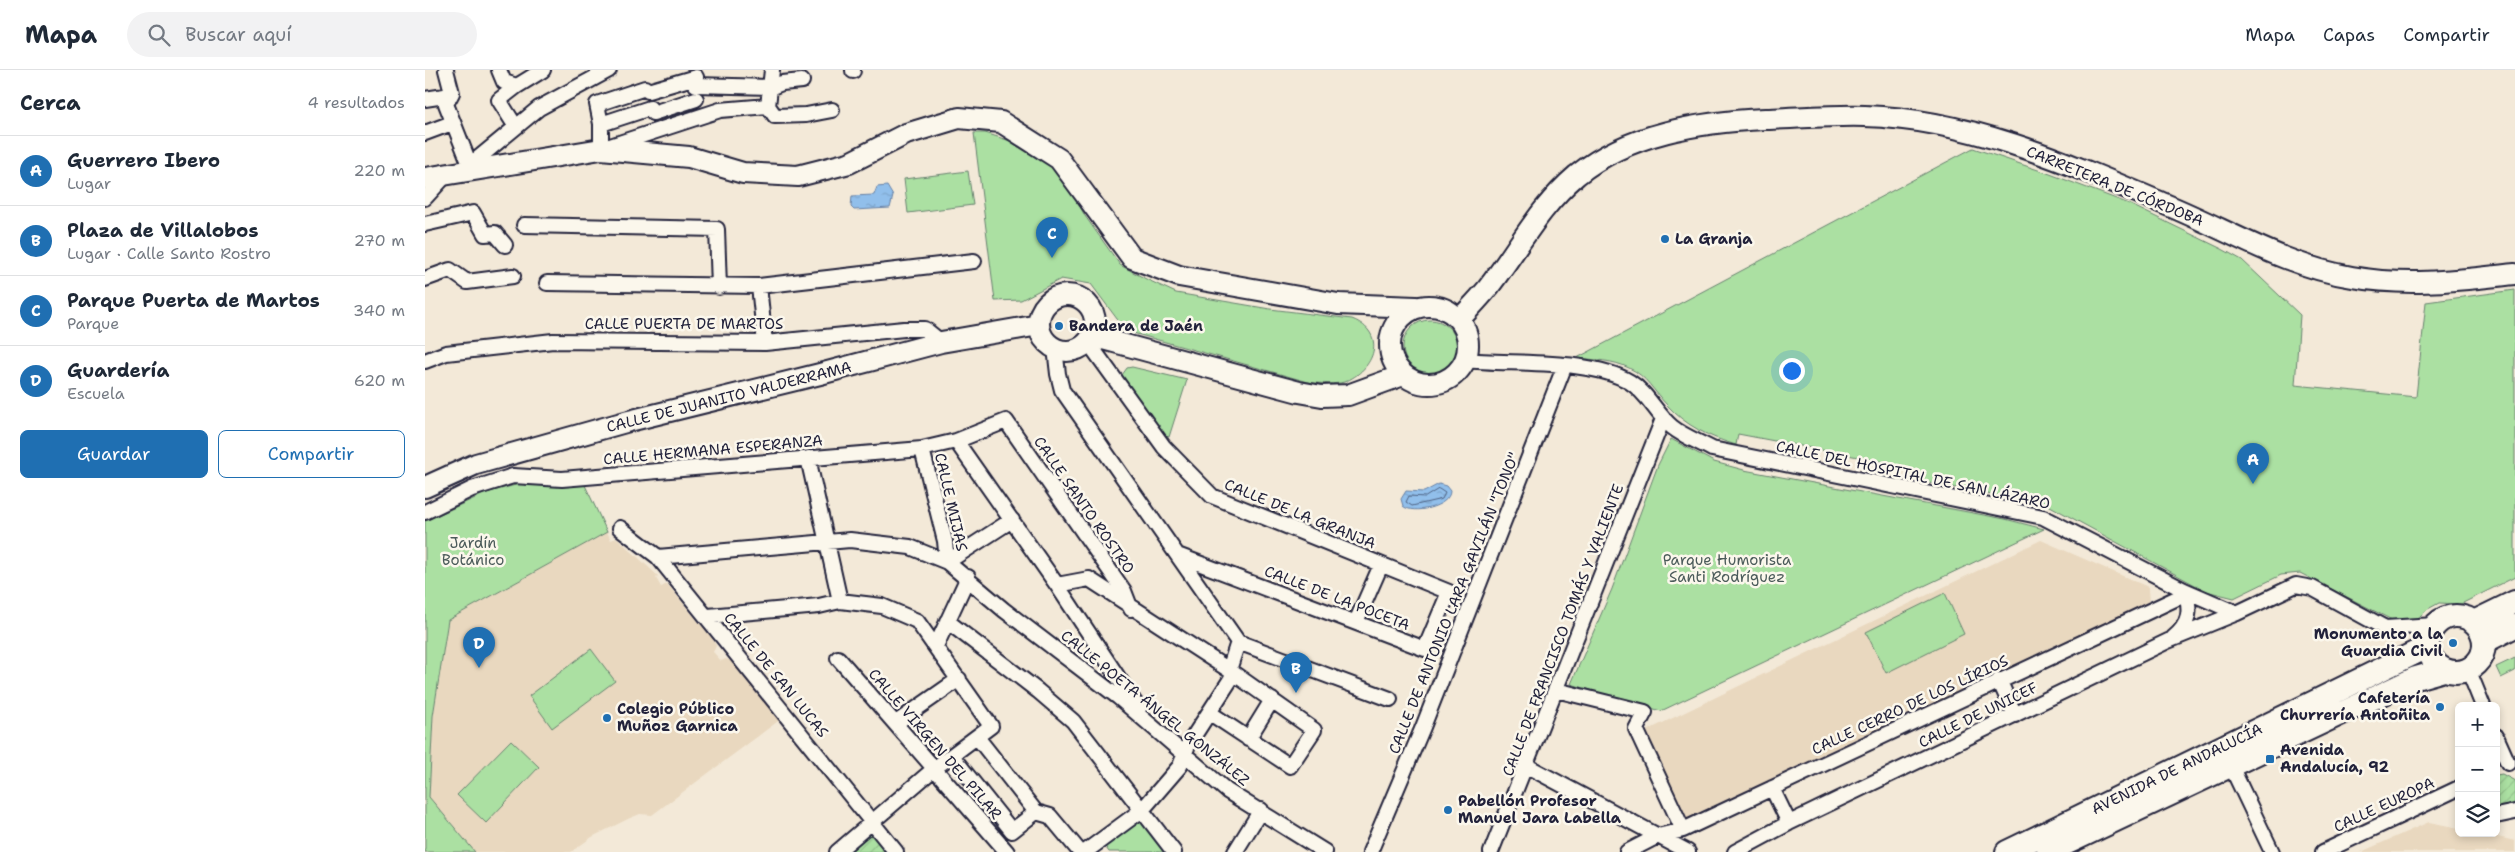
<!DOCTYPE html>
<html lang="es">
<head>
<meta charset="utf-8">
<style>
	:root { --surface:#fff; --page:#f2f2f3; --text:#1f2937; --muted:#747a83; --line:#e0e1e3; --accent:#1f6fb2 }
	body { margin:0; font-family:"Shantell Sans",sans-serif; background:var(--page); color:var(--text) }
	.controls { position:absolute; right:15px; bottom:15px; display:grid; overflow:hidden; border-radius:8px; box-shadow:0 2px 8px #0003 }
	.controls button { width:45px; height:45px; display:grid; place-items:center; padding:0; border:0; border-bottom:1px solid var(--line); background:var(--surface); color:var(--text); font:25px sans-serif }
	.you { position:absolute; left:1366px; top:300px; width:18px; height:18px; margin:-12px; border:4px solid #fff; border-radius:50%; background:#1a73e8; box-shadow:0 0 0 8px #1a73e833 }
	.badge { display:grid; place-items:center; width:32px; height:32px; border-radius:50%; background:var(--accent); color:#fff; font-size:16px; font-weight:700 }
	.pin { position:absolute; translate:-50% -41px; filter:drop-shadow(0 1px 2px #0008) }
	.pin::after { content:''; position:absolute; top:26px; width:18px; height:15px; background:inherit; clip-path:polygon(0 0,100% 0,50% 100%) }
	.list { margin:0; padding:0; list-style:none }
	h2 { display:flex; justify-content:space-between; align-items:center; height:65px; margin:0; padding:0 20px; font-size:21px }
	h2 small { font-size:16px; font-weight:400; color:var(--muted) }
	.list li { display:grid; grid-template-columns:32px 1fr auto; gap:15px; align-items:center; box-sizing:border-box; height:70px; padding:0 20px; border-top:1px solid var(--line) }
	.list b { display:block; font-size:19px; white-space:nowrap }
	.list p { margin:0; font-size:16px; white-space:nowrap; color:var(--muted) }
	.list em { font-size:16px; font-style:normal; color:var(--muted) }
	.actions { display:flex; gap:10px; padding:15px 20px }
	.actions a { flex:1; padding:11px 0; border:1px solid var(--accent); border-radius:8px; text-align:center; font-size:18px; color:var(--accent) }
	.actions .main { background:var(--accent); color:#fff }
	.icon { flex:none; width:28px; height:28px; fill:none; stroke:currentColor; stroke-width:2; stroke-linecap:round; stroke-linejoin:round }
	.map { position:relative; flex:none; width:2090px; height:782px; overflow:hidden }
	header { display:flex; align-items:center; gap:30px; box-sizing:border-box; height:70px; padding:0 25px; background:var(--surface); border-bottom:1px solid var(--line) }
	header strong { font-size:24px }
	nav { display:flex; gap:28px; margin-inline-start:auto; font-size:18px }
	.search { width:350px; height:45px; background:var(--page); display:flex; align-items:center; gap:12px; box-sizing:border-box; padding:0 18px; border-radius:28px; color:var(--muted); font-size:19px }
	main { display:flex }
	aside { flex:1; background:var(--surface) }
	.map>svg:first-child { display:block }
	.built { fill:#e9d8bf }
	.green { fill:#abe0a2; stroke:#66816e }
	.garden { fill:url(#garden-furrows); stroke:#66816e }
	.water { fill:url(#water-ripples); stroke:#6580a5 }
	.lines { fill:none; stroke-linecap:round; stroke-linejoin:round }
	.shore { stroke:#4e6181; stroke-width:1 }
	.street-casing { stroke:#22223b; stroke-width:18 }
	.secondary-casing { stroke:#22223b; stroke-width:24 }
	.primary-casing { stroke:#22223b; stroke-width:26 }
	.street { stroke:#fbf7ec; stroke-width:14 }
	.secondary { stroke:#fbf7ec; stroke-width:20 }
	.primary { stroke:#fbf7ec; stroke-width:22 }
	.poi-dot { fill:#1f6fb2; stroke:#fbf7ec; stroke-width:2 }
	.labels { text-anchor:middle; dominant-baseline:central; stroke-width:5; stroke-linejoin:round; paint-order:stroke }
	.street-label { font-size:15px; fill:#22223b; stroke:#fbf7ec }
	.poi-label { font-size:15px; font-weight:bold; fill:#22223b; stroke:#fbf7ec; text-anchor:start }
	.park-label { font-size:15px; fill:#4b5b5a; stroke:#fbf7ec }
</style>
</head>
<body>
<header>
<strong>Mapa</strong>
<div class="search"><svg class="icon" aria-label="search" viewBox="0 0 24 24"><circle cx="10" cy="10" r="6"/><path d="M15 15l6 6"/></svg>Buscar aquí</div>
<nav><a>Mapa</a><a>Capas</a><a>Compartir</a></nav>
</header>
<main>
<aside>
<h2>Cerca<small>4 resultados</small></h2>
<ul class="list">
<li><span class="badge">A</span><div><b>Guerrero Ibero</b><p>Lugar</p></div><em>220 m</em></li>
<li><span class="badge">B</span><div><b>Plaza de Villalobos</b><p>Lugar · Calle Santo Rostro</p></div><em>270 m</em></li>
<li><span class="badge">C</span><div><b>Parque Puerta de Martos</b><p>Parque</p></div><em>340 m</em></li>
<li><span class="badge">D</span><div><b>Guardería</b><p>Escuela</p></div><em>620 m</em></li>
</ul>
<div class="actions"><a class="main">Guardar</a><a>Compartir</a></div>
</aside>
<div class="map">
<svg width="2090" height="782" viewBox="0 0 2090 782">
	<defs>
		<pattern id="garden-furrows" width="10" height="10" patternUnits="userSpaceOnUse" patternTransform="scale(1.25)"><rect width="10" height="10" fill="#abe0a2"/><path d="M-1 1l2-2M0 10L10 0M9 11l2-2" fill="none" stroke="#93c08c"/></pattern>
		<pattern id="water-ripples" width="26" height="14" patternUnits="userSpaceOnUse" patternTransform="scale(1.25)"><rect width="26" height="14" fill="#91bfeb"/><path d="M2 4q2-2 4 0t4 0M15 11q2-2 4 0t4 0" fill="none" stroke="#7da4ca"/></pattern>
	</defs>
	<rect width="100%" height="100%" fill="#f3e9d8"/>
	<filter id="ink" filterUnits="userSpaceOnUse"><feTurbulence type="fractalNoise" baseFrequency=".02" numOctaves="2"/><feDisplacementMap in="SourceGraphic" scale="10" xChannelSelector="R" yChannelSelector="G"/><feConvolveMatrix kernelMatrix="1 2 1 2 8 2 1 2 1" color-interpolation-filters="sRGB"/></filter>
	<g filter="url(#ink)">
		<!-- built -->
		<path class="built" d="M182,462L186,470L192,468L233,506L231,508L236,517L242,514L287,568L291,576L288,582L290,584L296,591L301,589L306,591L356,649L227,745L215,744L205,748L167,767L146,782H50L4,727L8,646L23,550Z
			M1616,470L1723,517L1724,534L1262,749L1221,661Z
			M2004,752L2034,758V763H2056L2090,771V782H1936Z"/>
		<!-- green -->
		<path class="green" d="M549,63H560L595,74L622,92L645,118L660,146L695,195L721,209L751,223L845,239L927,249C963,263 950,300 919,312C909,315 898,313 887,313L701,261L666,214L636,209L596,230L570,231Z
			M1548,78L1625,104L1702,133L1797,179L1817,190L1875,245L1870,315L1991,327L2001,232L2090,220V507L2036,534L2014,533L2003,539L1995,546L1994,551L1971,552L1875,503L1856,505L1809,528L1781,521L1625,436L1483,409L1484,400L1454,391L1313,364L1311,375C1284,367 1261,356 1242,335C1229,322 1222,306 1204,298C1188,290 1170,290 1152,288Z
			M543,101L548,135L483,143L479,109Z
			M978 277a27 27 0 1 1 54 0a27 27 0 1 1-54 0Z
			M707,297L762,310L744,367L740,366L698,309L697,305L702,298Z
			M1246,369L1289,392L1319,400L1580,449L1619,459L1236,641L1146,614L1187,519L1233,395Z
			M98,413H159L182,462L23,550L8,646L4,727L50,782H0V451L61,423Z
			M1520,523L1539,564L1461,603L1441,562Z
			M166,579L190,611L127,658L104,626Z
			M2090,588V601L2076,608L2071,597Z
			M86,670L114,697L61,753L32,725Z
			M710,751L718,752L739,782H684L679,775Z"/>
		<!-- garden -->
		<path class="garden" d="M2077,704L2090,711V732L2084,737L2073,738L2071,705Z
			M446,764H450L464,782H423Z"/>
		<!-- water -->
		<path class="water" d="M462,116L468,126L465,138L429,140L426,137L427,126L449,125L452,117Z
			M1014,414L1021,416L1025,421C1025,437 987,445 978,436L976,429L981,421L999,422Z"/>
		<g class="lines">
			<!-- shore -->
			<path class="shore" d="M1014,419L1020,423L1017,429L987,436L981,432L984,426L1000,427Z"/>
			<defs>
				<path id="street" d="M21,0L27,23L21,34L45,95
					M74,0L79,12L92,16
					M347,0L343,36L350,46L381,45L407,40
					M428,1V0
					M271,15L347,17L357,13L377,11
					M0,29L26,25
					M271,29L228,43L225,38L176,54V79L295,40L343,36
					M176,54L172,34L220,18L223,21L271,7
					M91,57L74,30L92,16L118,0
					M0,63L27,53
					M39,100L114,38L184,0
					M0,128L21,105
					M0,154L48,143L60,164L70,163L80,175
					M99,155L292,159L294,217
					M0,209L25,200L42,212L88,206
					M122,213L334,216L549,191
					M334,216L340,273
					M663,272L739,377L787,426L1024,522L1000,579L755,486
					M630,278L633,304L637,320L813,572L804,600
					M1040,290C1086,295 1166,288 1205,312C1223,323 1231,344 1247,357C1258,366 1274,372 1287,379L1618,447L1759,520L1812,543L1871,515L1887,518L1960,558L2010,555
					M0,291L21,283L128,271L340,273L479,259H500L516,272
					M531,371L632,515L714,639
					M497,379L520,471L522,492
					M383,388L415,531
					M0,442L47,419L88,406L137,409L497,379L531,371L581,351L699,521L706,539
					M195,458L233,487L471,782
					M233,487L425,470L485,477L522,492L579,540L693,627L802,721L900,782
					M522,492L587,450
					M632,515L664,509L804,600L889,660L865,696L785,643
					M283,546L394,536L415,531L457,536L492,551L566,656L510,698L412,782
					M522,551L613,621L648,651L749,782
					M931,552L956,495
					M1748,568C1765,554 1767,540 1759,520
					M813,572L965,629
					M511,576L543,507
					M413,588L582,782
					M2043,599L2058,636
					M1574,610L1590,645
					M1131,620L1220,642L1211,659L1258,760
					M471,653L534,609
					M2071,666L2083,693
					M823,669L847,630
					M527,686L587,761L611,742L552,667
					M1102,696L1263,782
					M1806,696L1847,782
					M1347,718L1364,753
					M611,742L625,746L655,782
					M2071,746L2090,742
					M660,782L717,740L755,696L763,675L809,604
					M810,782L836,740
					M945,782L998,657L1140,295
					M1066,782L1238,349
					M1202,782L1233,766L1258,760L1750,529
					M1310,782L1364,753L1743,571L1812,543
					M1898,782L2034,718"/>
				<path id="secondary" d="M0,108L176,79L264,87L318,103L373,106L424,93L481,64L534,48L576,52L634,89L707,188L754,206L913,234L991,237
					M614 253a28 28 0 1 1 56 0a28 28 0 1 1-56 0Z
					M965 275a39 39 0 1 1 78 0a39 39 0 1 1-78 0Z
					M1034,250C1043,240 1053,230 1062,219C1093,180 1112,139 1152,105C1204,63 1275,52 1340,49C1373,48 1407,45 1440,46C1545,49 1646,94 1742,135C1803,160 1860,196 1927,207C1983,217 2034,210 2090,204
					M667,266L874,322L897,326L923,325L978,305
					M0,417L51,394L204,351L395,304L516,272L614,255"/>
				<path id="primary" d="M2003 574a28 28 0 1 1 56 0a28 28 0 1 1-56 0Z
					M2049,552L2090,532
					M2059,572L2090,556
					M1582,782L2002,577
					M1623,782L1991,608L2019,600"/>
			</defs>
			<!-- street casing -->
			<use href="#street" class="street-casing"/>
			<!-- secondary casing -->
			<use href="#secondary" class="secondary-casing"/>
			<!-- primary casing -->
			<use href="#primary" class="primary-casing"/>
			<!-- street -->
			<use href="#street" class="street"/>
			<!-- secondary -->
			<use href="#secondary" class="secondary"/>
			<!-- primary -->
			<use href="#primary" class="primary"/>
		</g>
	</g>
	<!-- markers -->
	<g class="poi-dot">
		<circle cx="1240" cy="169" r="5"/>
		<circle cx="634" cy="256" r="5"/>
		<circle cx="2028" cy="573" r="5"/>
		<circle cx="2015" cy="637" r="5"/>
		<circle cx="182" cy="648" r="5"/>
		<rect x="1840" y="684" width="10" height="10" rx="2.5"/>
		<circle cx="1023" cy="740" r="5"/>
	</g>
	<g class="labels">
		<!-- street labels -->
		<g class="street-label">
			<text transform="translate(1690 116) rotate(22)">CARRETERA DE CÓRDOBA</text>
			<text x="259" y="254">CALLE PUERTA DE MARTOS</text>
			<text transform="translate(304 327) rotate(-14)">CALLE DE JUANITO VALDERRAMA</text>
			<text transform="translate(288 380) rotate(-5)">CALLE HERMANA ESPERANZA</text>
			<text transform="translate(1488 405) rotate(12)">CALLE DEL HOSPITAL DE SAN LÁZARO</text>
			<text transform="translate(526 432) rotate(77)">CALLE MIJAS</text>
			<text transform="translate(659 435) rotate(55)">CALLE SANTO ROSTRO</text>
			<text transform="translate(875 444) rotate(22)">CALLE DE LA GRANJA</text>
			<text transform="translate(912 528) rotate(21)">CALLE DE LA POCETA</text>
			<text transform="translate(1029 533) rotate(-68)">CALLE DE ANTONIO LARA GAVILÁN "TONO"</text>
			<text transform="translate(1138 560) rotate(-69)">CALLE DE FRANCISCO TOMÁS Y VALIENTE</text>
			<text transform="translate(351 605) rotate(51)">CALLE DE SAN LUCAS</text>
			<text transform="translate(1485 635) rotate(-25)">CALLE CERRO DE LOS LÍRIOS</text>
			<text transform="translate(730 638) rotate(39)">CALLE POETA ÁNGEL GONZÁLEZ</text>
			<text transform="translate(1553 645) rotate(-26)">CALLE DE UNICEF</text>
			<text transform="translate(510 674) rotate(49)">CALLE VIRGEN DEL PILAR</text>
			<text transform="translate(1752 699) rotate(-26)">AVENIDA DE ANDALUCÍA</text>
			<text transform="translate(1959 735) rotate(-25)">CALLE EUROPA</text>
		</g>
		<!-- poi labels -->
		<g class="poi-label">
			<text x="1250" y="169">La Granja</text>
			<text x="644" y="256">Bandera de Jaén</text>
			<text x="2018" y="564" text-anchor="end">Monumento a la<tspan x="2018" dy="17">Guardia Civil</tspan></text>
			<text x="2005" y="628" text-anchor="end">Cafetería<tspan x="2005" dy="17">Churrería Antoñita</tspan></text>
			<text x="192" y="639">Colegio Público<tspan x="192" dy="17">Muñoz Garnica</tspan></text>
			<text x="1855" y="680">Avenida<tspan x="1855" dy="17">Andalucía, 92</tspan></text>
			<text x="1033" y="731">Pabellón Profesor<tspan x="1033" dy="17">Manuel Jara Labella</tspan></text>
		</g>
		<!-- park labels -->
		<g class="park-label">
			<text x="48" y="473">Jardín<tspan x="48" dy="17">Botánico</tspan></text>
			<text x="1302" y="490">Parque Humorista<tspan x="1302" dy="17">Santi Rodríguez</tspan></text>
		</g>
	</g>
</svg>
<div class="controls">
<button>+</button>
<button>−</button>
<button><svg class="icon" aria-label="layers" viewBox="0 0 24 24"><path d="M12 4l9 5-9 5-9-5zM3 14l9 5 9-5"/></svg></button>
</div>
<div class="you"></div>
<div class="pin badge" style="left:1828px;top:414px">A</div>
<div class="pin badge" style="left:871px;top:623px">B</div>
<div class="pin badge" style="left:627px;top:188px">C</div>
<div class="pin badge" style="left:54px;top:598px">D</div>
</div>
</main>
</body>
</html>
